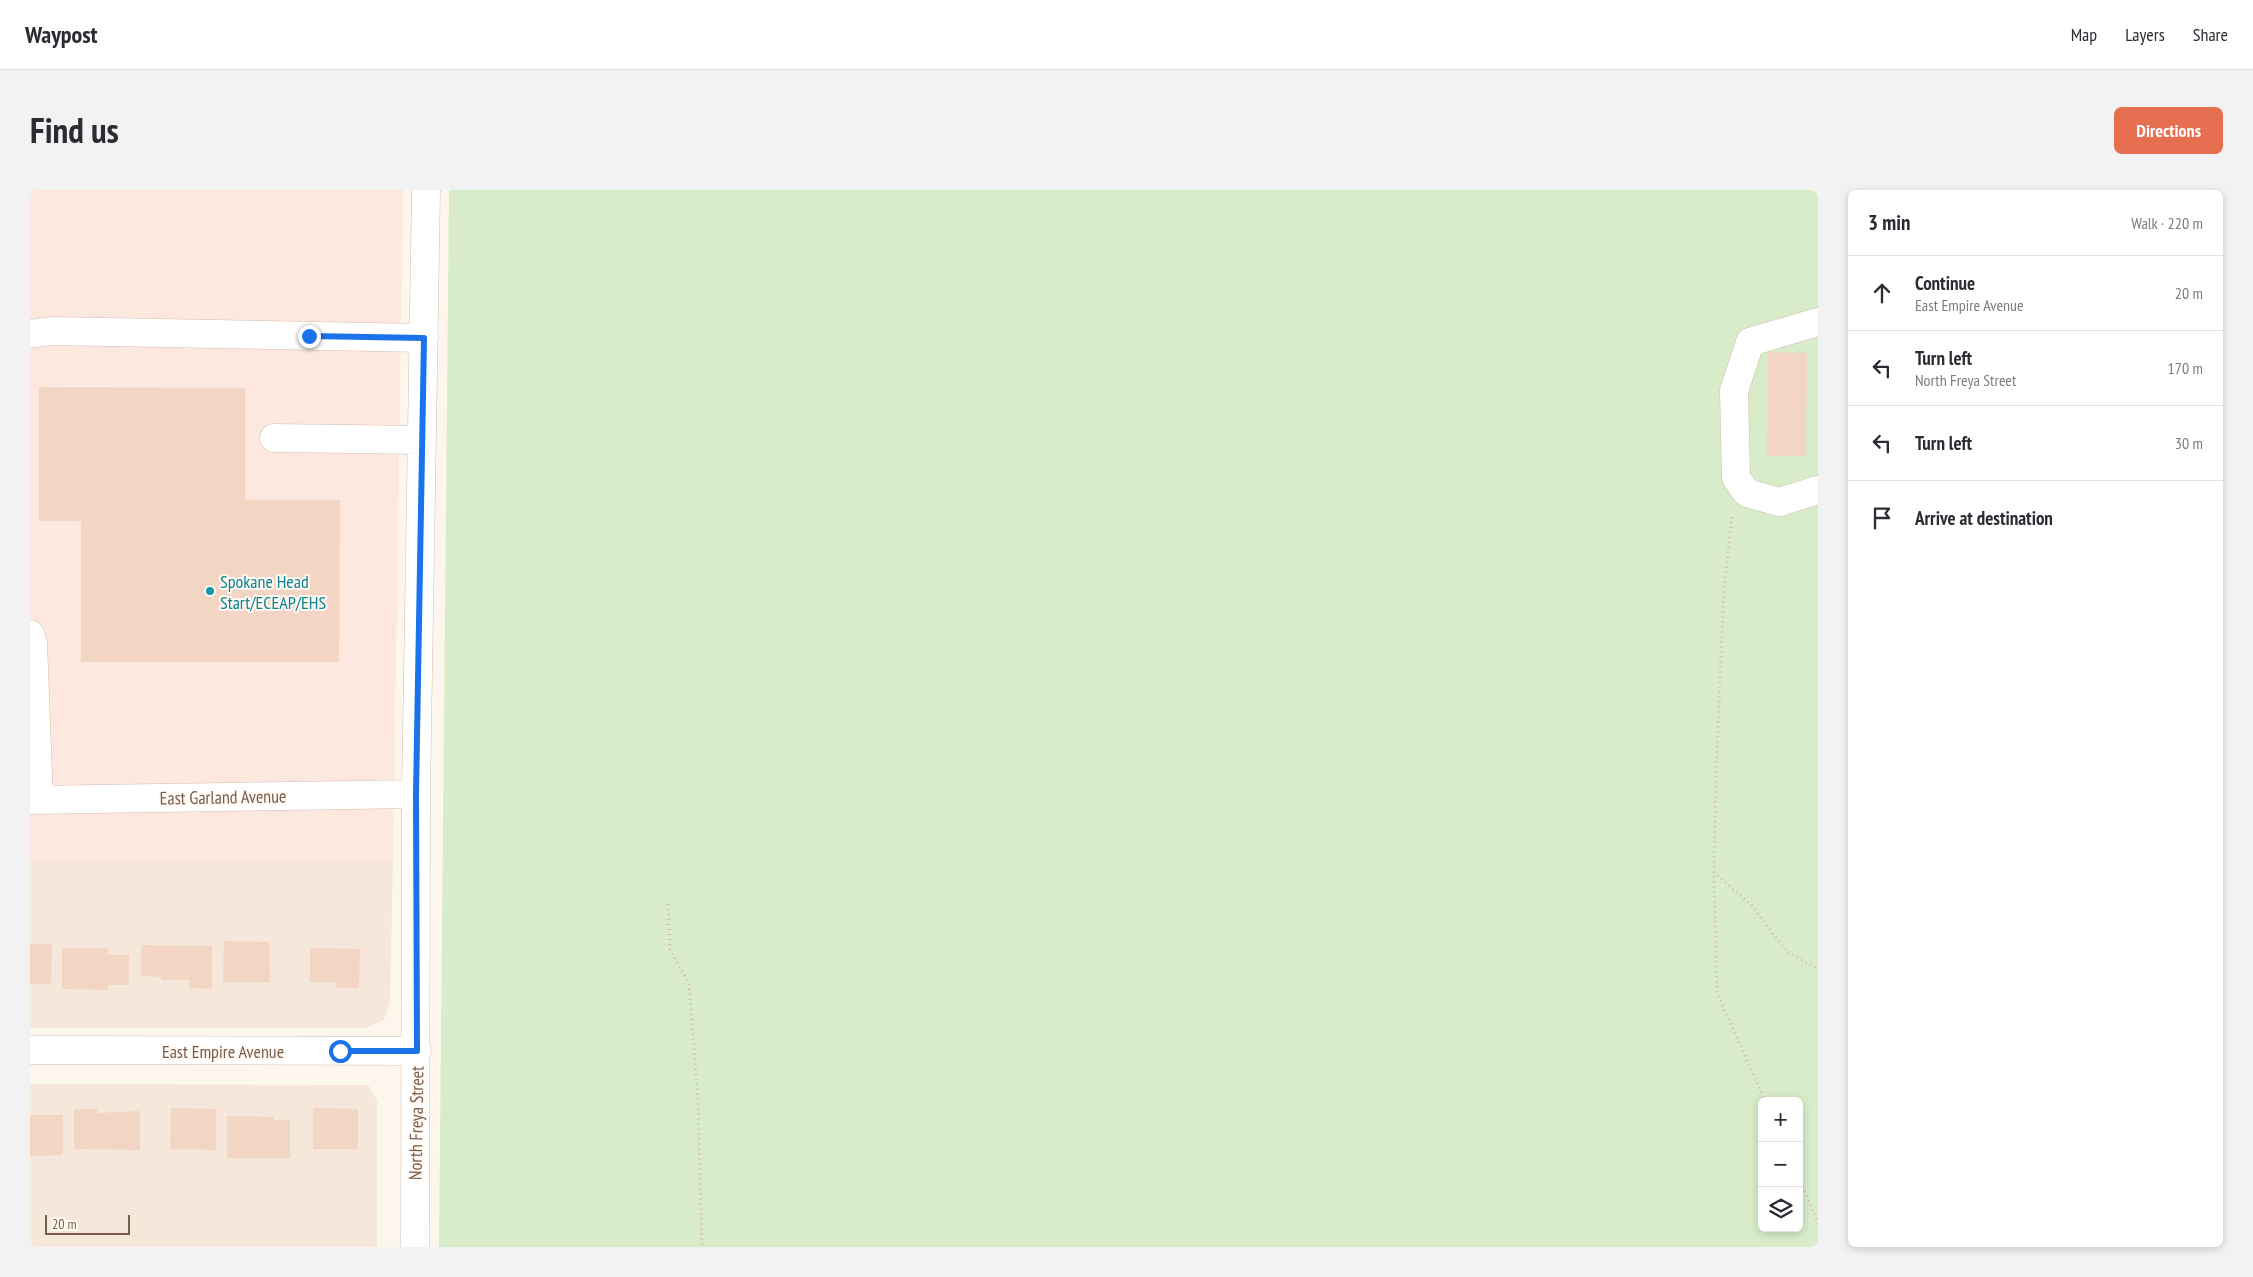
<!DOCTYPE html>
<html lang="en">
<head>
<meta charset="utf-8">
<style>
	:root { --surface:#fff; --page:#f2f2f3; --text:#2b2b33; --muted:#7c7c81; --line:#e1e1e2; --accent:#e76f51 }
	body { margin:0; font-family:"PT Sans Narrow",sans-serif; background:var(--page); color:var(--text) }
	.controls { position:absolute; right:15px; bottom:15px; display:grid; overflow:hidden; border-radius:8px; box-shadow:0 2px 8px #0003 }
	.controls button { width:45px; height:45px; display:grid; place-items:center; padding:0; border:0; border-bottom:1px solid var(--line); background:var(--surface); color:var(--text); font:25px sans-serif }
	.scale { position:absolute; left:15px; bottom:12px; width:85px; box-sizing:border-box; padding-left:5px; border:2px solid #7a5c4d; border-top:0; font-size:14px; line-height:18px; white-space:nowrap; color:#7a5c4d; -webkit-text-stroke:4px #fffaf3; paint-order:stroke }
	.stop { position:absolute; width:15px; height:15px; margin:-11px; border:4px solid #1a73e8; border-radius:50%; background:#fff }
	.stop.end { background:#1a73e8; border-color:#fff; box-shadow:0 1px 5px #0008 }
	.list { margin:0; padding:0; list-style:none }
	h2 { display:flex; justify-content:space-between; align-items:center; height:65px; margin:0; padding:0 20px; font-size:21px }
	h2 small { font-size:16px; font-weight:400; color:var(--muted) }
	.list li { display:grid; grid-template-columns:32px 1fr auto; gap:15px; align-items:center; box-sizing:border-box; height:75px; padding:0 20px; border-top:1px solid var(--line) }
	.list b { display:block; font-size:19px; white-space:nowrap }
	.list p { margin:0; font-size:16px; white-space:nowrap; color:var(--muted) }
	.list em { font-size:16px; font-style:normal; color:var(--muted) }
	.icon { flex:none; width:28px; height:28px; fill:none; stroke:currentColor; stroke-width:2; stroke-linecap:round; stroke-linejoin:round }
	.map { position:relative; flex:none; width:1788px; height:1057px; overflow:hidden; border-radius:8px }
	header { display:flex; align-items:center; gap:30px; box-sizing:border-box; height:70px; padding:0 25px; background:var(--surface); border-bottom:1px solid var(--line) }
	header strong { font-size:24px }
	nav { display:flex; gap:28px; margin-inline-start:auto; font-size:18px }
	.intro { display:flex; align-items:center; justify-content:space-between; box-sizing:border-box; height:120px; padding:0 30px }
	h1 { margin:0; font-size:35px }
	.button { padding:12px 22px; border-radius:8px; background:var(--accent); color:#fff; font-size:18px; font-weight:700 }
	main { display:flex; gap:30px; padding:0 30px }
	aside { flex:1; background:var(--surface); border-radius:8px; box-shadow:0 2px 8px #0003 }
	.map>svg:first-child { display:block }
	.residential { fill:#f5e8da }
	.commercial { fill:#fde8e0 }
	.green { fill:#d8ecc9; fill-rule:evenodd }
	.building { fill:#f3d5c3 }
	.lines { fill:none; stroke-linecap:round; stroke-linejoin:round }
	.minor-casing { stroke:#d1beb0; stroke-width:29 }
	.path { stroke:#d9b8a5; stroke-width:3; stroke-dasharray:1 4; stroke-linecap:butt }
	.minor { stroke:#fff; stroke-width:28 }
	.route { stroke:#1a73e8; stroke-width:6 }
	.culture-dot { fill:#0f9aa8; stroke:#fffaf3; stroke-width:2 }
	.labels { text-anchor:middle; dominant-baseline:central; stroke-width:4; stroke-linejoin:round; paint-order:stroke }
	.culture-label { font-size:18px; fill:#0d838f; stroke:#fffaf3; text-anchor:start }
	.street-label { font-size:18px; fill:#7a5c4d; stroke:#fffaf3 }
</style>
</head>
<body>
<header>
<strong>Waypost</strong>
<nav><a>Map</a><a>Layers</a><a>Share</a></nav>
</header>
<div class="intro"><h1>Find us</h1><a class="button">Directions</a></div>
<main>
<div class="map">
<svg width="1788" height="1057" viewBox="0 0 1788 1057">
	<rect width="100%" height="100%" fill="#fdf6ec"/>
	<!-- residential -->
	<path class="residential" d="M0,670H363L360,813L354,830L335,838H0Z
		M0,894L338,895L347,910V1057H0Z"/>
	<!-- commercial -->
	<path class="commercial" d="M0,0H373L363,670H0Z"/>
	<!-- green -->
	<path class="green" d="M419,0H1788V1057H409ZM1732,911H1769V1038H1732Z"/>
	<!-- building -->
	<path class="building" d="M1738,162L1777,163L1776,266H1737Z
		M9,197L215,198V310H310L309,472H51V331H9Z
		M194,751L239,752L240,792H193Z
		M0,754H22L21,794H0Z
		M111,755L182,756V799L159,798V790H131V787L111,786Z
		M32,758H78V765H99V795H78V800L32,799Z
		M280,758L330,759L329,798H305L306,792H280Z
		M141,918L186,919V960L140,959Z
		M283,918L328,919V959H283Z
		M44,919H67V923L110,921V960L44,959Z
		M0,925H33V965L0,966Z
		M197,926L244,927V930H260V968H197Z"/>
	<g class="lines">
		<defs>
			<path id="minor" d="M1788,132L1720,152L1704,201L1706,288L1717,303L1749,312L1788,300
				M0,144L22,141L394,148
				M244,248L392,250
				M0,444L3,453L9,610
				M0,610L386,604
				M0,860L387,861
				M385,1057L386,604L396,0"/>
		</defs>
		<!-- minor casing -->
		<use href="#minor" class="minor-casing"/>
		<!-- path -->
		<path class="path" d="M1702,327L1694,397L1686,583L1684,682L1687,803L1735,911
			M1684,682L1722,716L1756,761L1788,779
			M638,714L640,760L659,793L668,912L672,1057
			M1769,987L1788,1034"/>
		<!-- minor -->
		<use href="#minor" class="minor"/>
	</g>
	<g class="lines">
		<!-- route -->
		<path class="route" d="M279,146L394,148L386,604L387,861H310"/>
	</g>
	<!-- markers -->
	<circle class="culture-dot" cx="180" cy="401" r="5"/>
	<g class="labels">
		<!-- culture labels -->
		<g class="culture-label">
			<text x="190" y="391">Spokane Head<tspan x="190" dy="21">Start/ECEAP/EHS</tspan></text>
		</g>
		<!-- street labels -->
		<g class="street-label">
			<text transform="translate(193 607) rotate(-1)">East Garland Avenue</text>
			<text x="193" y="861">East Empire Avenue</text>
			<text transform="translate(386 933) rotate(-89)">North Freya Street</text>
		</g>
	</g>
</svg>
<div class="controls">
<button>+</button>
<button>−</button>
<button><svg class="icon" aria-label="layers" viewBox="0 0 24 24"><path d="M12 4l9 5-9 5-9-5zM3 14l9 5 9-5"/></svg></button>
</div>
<div class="scale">20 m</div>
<div class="stop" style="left:310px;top:861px"></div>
<div class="stop end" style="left:279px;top:146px"></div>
</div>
<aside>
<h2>3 min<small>Walk · 220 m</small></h2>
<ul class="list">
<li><svg class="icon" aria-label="ahead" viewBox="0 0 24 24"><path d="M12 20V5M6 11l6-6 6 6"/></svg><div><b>Continue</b><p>East Empire Avenue</p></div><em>20 m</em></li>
<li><svg class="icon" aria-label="left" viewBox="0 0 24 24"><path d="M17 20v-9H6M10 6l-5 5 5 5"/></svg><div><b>Turn left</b><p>North Freya Street</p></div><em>170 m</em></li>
<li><svg class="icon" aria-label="left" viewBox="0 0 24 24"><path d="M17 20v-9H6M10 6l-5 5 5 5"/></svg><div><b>Turn left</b></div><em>30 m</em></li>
<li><svg class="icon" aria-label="arrive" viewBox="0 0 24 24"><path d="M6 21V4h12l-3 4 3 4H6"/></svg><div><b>Arrive at destination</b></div></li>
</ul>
</aside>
</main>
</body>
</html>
